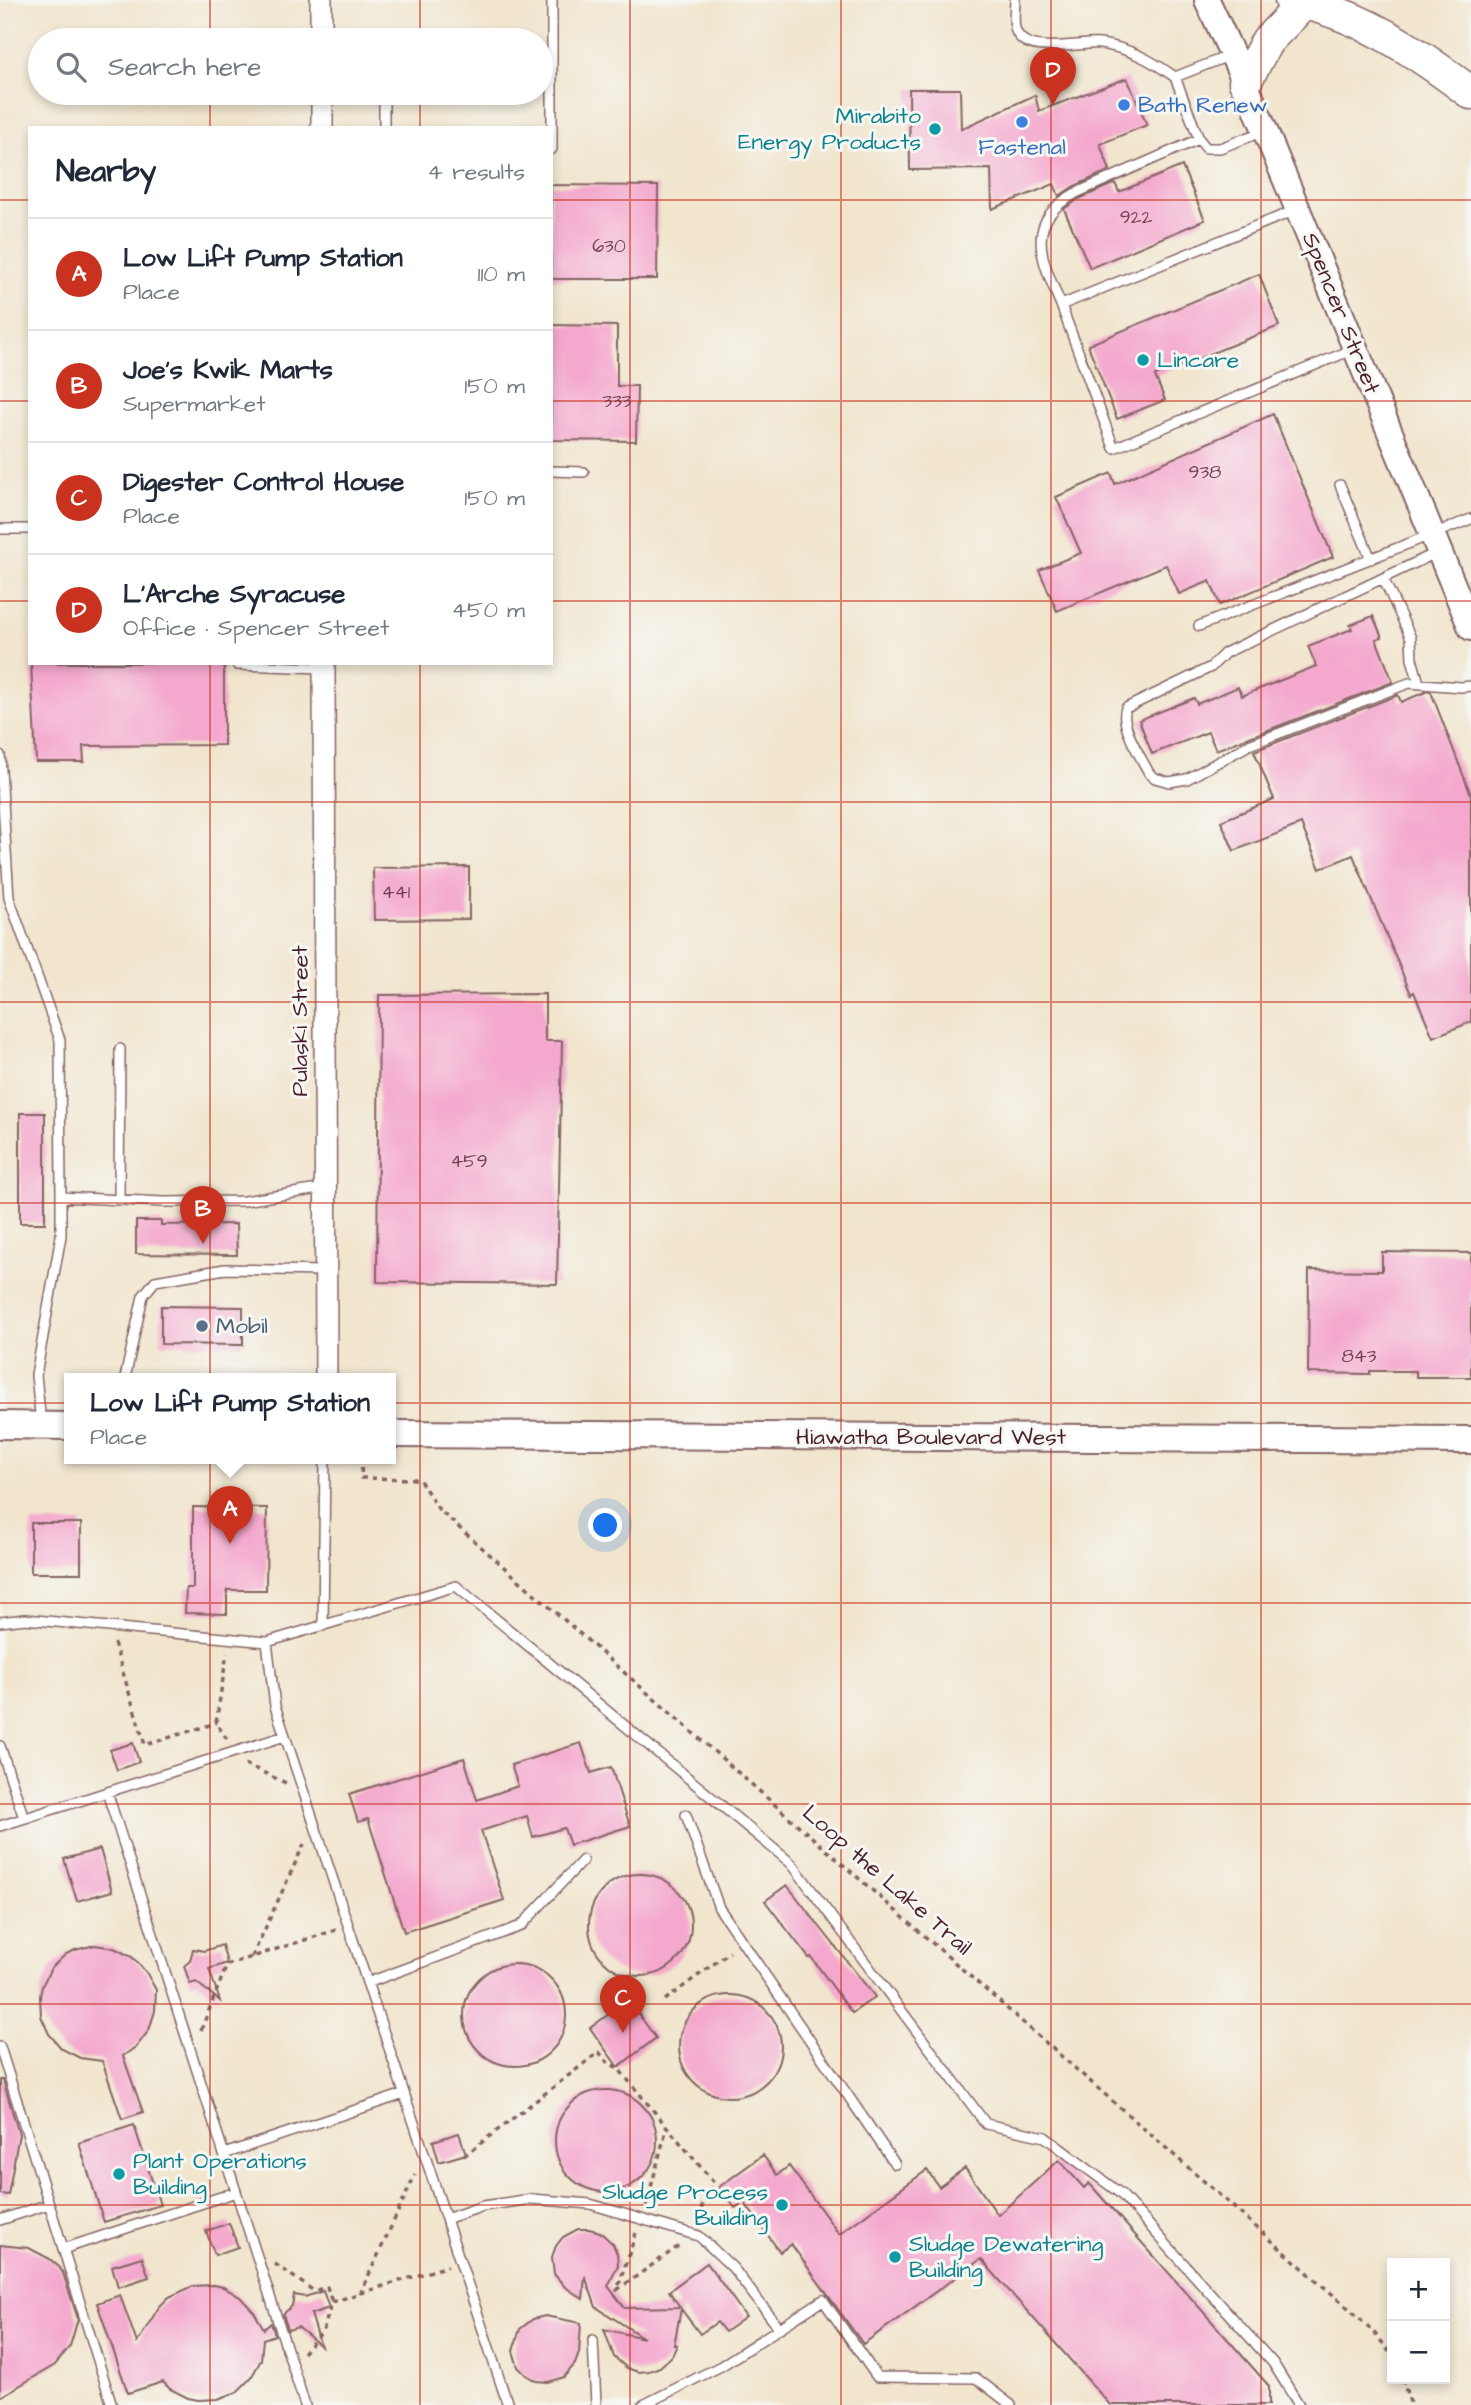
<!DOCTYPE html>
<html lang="en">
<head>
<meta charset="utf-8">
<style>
	:root { --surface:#fff; --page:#f2f2f3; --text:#1f2937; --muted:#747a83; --line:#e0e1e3; --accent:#c8321e }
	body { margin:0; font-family:"Architects Daughter",sans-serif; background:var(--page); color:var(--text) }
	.controls { position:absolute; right:21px; bottom:21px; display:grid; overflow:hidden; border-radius:0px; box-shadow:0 4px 10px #0003 }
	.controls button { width:63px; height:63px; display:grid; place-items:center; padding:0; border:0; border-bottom:2px solid var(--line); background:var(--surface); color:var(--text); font:35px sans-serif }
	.you { position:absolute; left:606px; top:1526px; width:24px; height:24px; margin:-18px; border:5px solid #fff; border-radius:50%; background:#1a73e8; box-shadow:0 0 0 10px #1a73e833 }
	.badge { display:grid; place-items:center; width:46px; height:46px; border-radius:50%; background:var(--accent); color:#fff; font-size:23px; font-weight:700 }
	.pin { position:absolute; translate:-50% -58px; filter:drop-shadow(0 2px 4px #0008) }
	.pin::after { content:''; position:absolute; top:37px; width:24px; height:21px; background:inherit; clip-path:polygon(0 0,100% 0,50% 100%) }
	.popup { position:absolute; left:64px; top:1373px; width:332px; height:91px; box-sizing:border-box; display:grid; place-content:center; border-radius:0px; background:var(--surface); filter:drop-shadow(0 2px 5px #0005); font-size:23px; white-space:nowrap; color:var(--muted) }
	.popup b { font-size:26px; color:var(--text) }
	.popup::after { content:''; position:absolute; left:50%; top:100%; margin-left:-14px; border:14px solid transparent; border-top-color:var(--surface) }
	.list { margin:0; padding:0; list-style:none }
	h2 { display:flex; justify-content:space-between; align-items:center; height:91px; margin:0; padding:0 28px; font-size:30px }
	h2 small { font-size:23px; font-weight:400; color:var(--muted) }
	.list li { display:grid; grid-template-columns:46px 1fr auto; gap:21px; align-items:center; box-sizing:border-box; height:112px; padding:0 28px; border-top:2px solid var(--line) }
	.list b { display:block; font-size:26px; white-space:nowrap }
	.list p { margin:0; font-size:23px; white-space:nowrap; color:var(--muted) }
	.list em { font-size:23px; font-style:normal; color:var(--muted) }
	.icon { flex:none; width:38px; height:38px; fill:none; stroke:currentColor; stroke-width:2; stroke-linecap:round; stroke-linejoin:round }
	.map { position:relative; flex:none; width:1471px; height:2405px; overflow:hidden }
	.search { position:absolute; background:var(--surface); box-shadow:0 4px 10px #0003; left:28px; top:28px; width:525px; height:77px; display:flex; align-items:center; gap:18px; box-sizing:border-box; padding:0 24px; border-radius:38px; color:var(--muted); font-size:26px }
	.panel { position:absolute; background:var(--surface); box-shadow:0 4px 10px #0003; left:28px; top:126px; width:525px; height:539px; border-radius:0px }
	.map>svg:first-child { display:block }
	.building { fill:#f4a8cd }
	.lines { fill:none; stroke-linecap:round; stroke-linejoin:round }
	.service-casing { stroke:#846464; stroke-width:12 }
	.tertiary-casing { stroke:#846464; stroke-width:24 }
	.secondary-casing { stroke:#846464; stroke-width:28 }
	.primary-casing { stroke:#846464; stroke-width:30 }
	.motorway-casing { stroke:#846464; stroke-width:35 }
	.path { stroke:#846464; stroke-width:3.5; stroke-dasharray:5 5; stroke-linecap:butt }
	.service { stroke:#fff; stroke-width:9 }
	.tertiary { stroke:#fff; stroke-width:21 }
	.secondary { stroke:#fff; stroke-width:24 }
	.primary { stroke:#fff; stroke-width:26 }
	.motorway { stroke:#fff; stroke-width:32 }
	.grid { fill:none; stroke:#c8321e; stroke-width:2; stroke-opacity:0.55 }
	.shop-dot { fill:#3f7fe0; stroke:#f6f6f2; stroke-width:2.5 }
	.culture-dot { fill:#0f9aa8; stroke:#f6f6f2; stroke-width:2.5 }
	.service-dot { fill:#5c6f8a; stroke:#f6f6f2; stroke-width:2.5 }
	.labels { text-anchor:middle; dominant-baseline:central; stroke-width:6; stroke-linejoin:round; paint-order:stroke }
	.number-label { font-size:19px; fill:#744154 }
	.shop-label { font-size:23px; fill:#366cbe; stroke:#f6f6f2; text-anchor:start }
	.culture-label { font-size:23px; fill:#0d838f; stroke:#f6f6f2; text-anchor:start }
	.street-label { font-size:23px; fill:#4a1f2b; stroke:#f6f6f2 }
	.service-label { font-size:23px; fill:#4e5e75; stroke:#f6f6f2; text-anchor:start }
</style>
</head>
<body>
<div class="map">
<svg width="1471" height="2405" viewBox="0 0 1471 2405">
	<rect width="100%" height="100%" fill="#f6f6f2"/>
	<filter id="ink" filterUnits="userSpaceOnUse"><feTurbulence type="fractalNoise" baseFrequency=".0143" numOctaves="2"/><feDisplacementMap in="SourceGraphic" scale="14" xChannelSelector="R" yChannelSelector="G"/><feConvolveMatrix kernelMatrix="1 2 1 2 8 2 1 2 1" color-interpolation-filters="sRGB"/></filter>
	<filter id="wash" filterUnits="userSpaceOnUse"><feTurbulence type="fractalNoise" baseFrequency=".00686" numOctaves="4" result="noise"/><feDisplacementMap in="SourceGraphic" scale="28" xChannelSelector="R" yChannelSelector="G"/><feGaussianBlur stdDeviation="1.57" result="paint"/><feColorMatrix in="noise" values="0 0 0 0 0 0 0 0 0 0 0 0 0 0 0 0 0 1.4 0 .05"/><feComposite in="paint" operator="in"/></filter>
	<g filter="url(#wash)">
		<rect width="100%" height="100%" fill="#f1e5cd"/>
		<g id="blocks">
			<!-- building -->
			<path class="building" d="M1127,78L1147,125L1100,144L1110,170L1073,187L1059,196L1054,184L992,209L991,169L910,170L909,89H960L961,129L1035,95L1039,111Z
				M1182,166L1205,220L1090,268L1064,209L1079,199L1115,183L1119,192Z
				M551,185L658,186L657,279H551Z
				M1259,274L1279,326L1155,376L1165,400L1117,419L1088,345Z
				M551,325L617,326V386H637L636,441L551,440Z
				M1273,414L1333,557L1220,605L1210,581L1179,594L1166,565L1057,611L1039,570L1081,553L1056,497L1111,473L1115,484Z
				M1373,616L1382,637L1376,639L1393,682L1216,750L1208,732L1152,754L1139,720L1194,698L1197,704L1238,687L1242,696L1316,666L1308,646L1352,629L1350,625Z
				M31,663H224V745L83,746L84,762H36Z
				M1428,691L1431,692L1471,795V1022L1433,1037L1414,992L1411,994L1353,855L1320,869L1301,824L1234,851L1221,821L1274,799L1254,751L1398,695L1401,702Z
				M469,867V919L374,920L373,868Z
				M545,994V1041H562L557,1284L377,1282L379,995Z
				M20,1113H45V1223H20Z
				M136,1221H161V1225L236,1224L237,1255L136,1254Z
				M1382,1252L1471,1253V1377H1416V1371H1370V1374L1308,1373L1309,1270L1382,1271Z
				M161,1306L243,1307V1345L161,1344Z
				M193,1507L267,1508L266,1590H227V1614L185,1613L186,1588H193Z
				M31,1523H81V1573H31Z
				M133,1743L139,1762L117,1770L110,1750Z
				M581,1743L591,1773L611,1767L630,1826L570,1845L564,1828L533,1837L527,1816L481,1831L504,1900L404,1932L368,1819L358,1822L349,1794L464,1758L477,1800L518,1786L511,1765Z
				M100,1849L112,1891L77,1901L64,1859Z
				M589 1925a51 51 0 1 1 102 0a51 51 0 1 1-102 0Z
				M787,1885L875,1997L852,2013L811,1957L809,1958L765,1901Z
				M95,1945L114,1948L132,1957L146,1972L156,1990L155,2011L149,2030L137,2046L123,2056L143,2112L122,2119L102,2061L80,2058L62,2049L49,2034L41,2016L40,1996L42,1986L51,1968L66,1954L75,1950Z
				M222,1945L227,1963L209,1969L220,2001L196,1982L190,1984L184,1966L190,1961L193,1949L204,1951Z
				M464 2015a51 51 0 1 1 102 0a51 51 0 1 1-102 0Z
				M679 2046a51 51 0 1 1 102 0a51 51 0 1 1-102 0Z
				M628,2000L656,2038L618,2067L590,2028Z
				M0,2080H3L19,2134L8,2195L0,2194Z
				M555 2141a51 51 0 1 1 102 0a51 51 0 1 1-102 0Z
				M134,2125L160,2205L104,2222L79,2143Z
				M459,2133L466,2154L439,2162L433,2141Z
				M763,2155L777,2175L789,2166L839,2234L927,2170L939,2187L965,2168L998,2215L1059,2160L1084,2188L1089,2183L1269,2386V2405H1110L981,2259L863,2344L791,2244L780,2252L744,2202L735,2208L719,2187Z
				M229,2223L238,2247L215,2255L206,2231Z
				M578,2229H589L600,2232L613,2244L617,2254L618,2265L608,2286L625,2308L680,2307L669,2291L707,2263L746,2317L725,2332L717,2322L700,2334L681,2309L674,2345H677L672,2356L660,2367L649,2371L638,2372L627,2368L614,2357L604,2329L644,2338L596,2307L585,2276L583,2299L565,2287L554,2274L552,2257L556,2246L563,2237Z
				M0,2245L29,2248L50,2259L59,2267L63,2273L78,2319L70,2346L55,2365L0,2397Z
				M142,2257L149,2277L118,2287L112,2266Z
				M213,2285L223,2287L240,2297L254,2312L264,2329L271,2323L275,2335L263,2339L261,2360L251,2378L237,2392L218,2399L198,2400L188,2398L170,2389L163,2382L128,2393L97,2303L120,2295L137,2343L159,2307L169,2297L193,2286Z
				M323,2291L329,2308L311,2314L321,2346L298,2327L288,2330L283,2314L292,2306L294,2295L305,2297Z
				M545,2316L581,2323L579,2353L575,2364L564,2377L548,2382L536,2381L526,2375L518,2367L513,2351L520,2329L533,2319Z"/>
		</g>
	</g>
	<g filter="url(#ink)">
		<use href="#blocks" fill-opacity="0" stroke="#846464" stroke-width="2"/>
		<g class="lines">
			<defs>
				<path id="service" d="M552,0V149
					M1015,0C1015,8 1013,20 1015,28C1022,58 1077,42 1100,44C1129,48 1151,60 1175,77L1231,55
					M1175,77L1199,139L1206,148H1220L1262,132
					M378,93L384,102V128
					M1199,139L1076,193C1022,222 1042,260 1061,305L1296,210
					M1061,305L1114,448L1354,349
					M551,471L584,472
					M1340,485L1371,559
					M0,529H30
					M1438,552L1225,653L1211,667L1126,708C1119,725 1141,757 1149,773L1155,778L1169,782L1187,779L1249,745L1409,683L1461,687L1471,686
					M1383,578L1411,638L1412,659L1419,683
					M1199,626L1471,519
					M237,665L322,668
					M0,755L9,898L60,1040L61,1197
					M119,1200L120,1049
					M125,1378L143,1296L155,1281L225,1269L325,1271
					M41,1423L36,1375L61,1236V1197L163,1202L244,1201L325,1188
					M0,1622L25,1619L267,1642
					M323,1626L325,1458
					M285,1736L508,2405
					M0,1746L24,1818
					M107,1792L305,2405
					M686,1815L719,1908L895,2164
					M0,1826L285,1736L275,1706L267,1642L456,1586L792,1864L986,2124L1045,2137L1121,2194L1273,2363L1299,2405
					M367,1983L521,1926L583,1860
					M0,2047L112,2405
					M224,2154L404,2094
					M446,2219L483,2206L532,2199L590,2204L699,2236L733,2268L779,2328
					M0,2220L49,2204
					M63,2249L236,2192
					M593,2340L596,2405
					M643,2405L721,2366L823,2300L877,2377L976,2378L1011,2405"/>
				<path id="tertiary" d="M321,0V40
					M322,93V128
					M324,663L326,1378"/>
				<path id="secondary" d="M1207,0L1245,82L1471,628"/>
				<path id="primary" d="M0,1425L69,1426
					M391,1434L1471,1440"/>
				<path id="motorway" d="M1291,0C1359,13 1417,52 1471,93
					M1245,82L1267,41L1304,3"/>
			</defs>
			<!-- service casing -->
			<use href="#service" class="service-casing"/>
			<!-- tertiary casing -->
			<use href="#tertiary" class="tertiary-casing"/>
			<!-- secondary casing -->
			<use href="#secondary" class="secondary-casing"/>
			<!-- primary casing -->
			<use href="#primary" class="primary-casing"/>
			<!-- motorway casing -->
			<use href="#motorway" class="motorway-casing"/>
			<!-- path -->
			<path class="path" d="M362,1458L361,1478L419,1479L439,1510L1305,2270C1334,2297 1371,2323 1392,2356
				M114,1643L145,1745L216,1723
				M227,1739L216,1723L227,1653
				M245,1764L286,1783
				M252,1957L304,1844
				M665,2000L730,1952
				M201,2030L227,1965L336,1930
				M464,2156L599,2052L609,2064L617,2067L714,2183L696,2219
				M646,2206L667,2127
				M636,2233L617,2290L679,2246
				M275,2264L314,2291L327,2287L332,2302
				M360,2294L415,2175
				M303,2353L323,2331L332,2302L448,2266
				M1402,2379L1411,2405"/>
			<!-- service -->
			<use href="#service" class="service"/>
			<!-- tertiary -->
			<use href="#tertiary" class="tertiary"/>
			<!-- secondary -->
			<use href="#secondary" class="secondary"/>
			<!-- primary -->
			<use href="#primary" class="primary"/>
			<!-- motorway -->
			<use href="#motorway" class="motorway"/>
		</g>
	</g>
	<!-- grid -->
	<path class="grid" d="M210,0V40M420,0V40M630,0V2405M841,0V2405M1051,0V2405M1261,0V2405M210,93V128M420,93V128M0,200H30M551,200H1471M0,401H30M551,401H1471M0,601H30M551,601H1471M210,663V2405M420,663V2405M0,802H1471M0,1002H1471M0,1203H1471M0,1403H1471M0,1603H1471M0,1804H1471M0,2004H1471M0,2205H1471"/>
	<!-- markers -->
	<g class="shop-dot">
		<circle cx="1124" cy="105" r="7"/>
		<circle cx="1022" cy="122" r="7"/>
	</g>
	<g class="culture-dot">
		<circle cx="935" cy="129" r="7"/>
		<circle cx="1143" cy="360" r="7"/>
		<circle cx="119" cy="2174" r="7"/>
		<circle cx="782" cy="2205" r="7"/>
		<circle cx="895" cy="2257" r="7"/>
	</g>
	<circle class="service-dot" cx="202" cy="1326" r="7"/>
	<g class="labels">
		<!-- number labels -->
		<g class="number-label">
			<text x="1136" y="217">922</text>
			<text x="609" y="246">630</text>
			<text x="617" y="401">333</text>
			<text x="1205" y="472">938</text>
			<text x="396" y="892">441</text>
			<text x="469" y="1161">459</text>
			<text x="1359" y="1356">843</text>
		</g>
		<!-- shop labels -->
		<g class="shop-label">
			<text x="1138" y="105">Bath Renew</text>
			<text x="1022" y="147" text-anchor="middle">Fastenal</text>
		</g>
		<!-- culture labels -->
		<g class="culture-label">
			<text x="921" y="116" text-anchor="end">Mirabito<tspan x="921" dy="26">Energy Products</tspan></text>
			<text x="1157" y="360">Lincare</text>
			<text x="133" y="2161">Plant Operations<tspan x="133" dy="26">Building</tspan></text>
			<text x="768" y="2192" text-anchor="end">Sludge Process<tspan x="768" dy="26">Building</tspan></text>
			<text x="909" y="2244">Sludge Dewatering<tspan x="909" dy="26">Building</tspan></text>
		</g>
		<!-- street labels -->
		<g class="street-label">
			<text transform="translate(1341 313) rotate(68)">Spencer Street</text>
			<text transform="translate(300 1021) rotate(-90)">Pulaski Street</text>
			<text x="931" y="1437">Hiawatha Boulevard West</text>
			<text transform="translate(887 1880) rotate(41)">Loop the Lake Trail</text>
		</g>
		<!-- service labels -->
		<g class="service-label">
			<text x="216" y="1326">Mobil</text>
		</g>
	</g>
</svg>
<div class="controls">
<button>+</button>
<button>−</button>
</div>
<div class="you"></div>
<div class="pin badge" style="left:230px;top:1544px">A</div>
<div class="popup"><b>Low Lift Pump Station</b>Place</div>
<div class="pin badge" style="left:203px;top:1244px">B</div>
<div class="pin badge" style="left:623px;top:2033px">C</div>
<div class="pin badge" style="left:1053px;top:105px">D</div>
<div class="search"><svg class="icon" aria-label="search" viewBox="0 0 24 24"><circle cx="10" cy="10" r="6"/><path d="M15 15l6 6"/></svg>Search here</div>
<section class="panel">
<h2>Nearby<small>4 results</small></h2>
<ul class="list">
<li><span class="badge">A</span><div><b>Low Lift Pump Station</b><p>Place</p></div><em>110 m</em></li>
<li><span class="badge">B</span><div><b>Joe's Kwik Marts</b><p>Supermarket</p></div><em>150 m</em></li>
<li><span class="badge">C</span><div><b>Digester Control House</b><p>Place</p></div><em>150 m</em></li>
<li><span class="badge">D</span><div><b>L'Arche Syracuse</b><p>Office · Spencer Street</p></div><em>450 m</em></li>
</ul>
</section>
</div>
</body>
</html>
